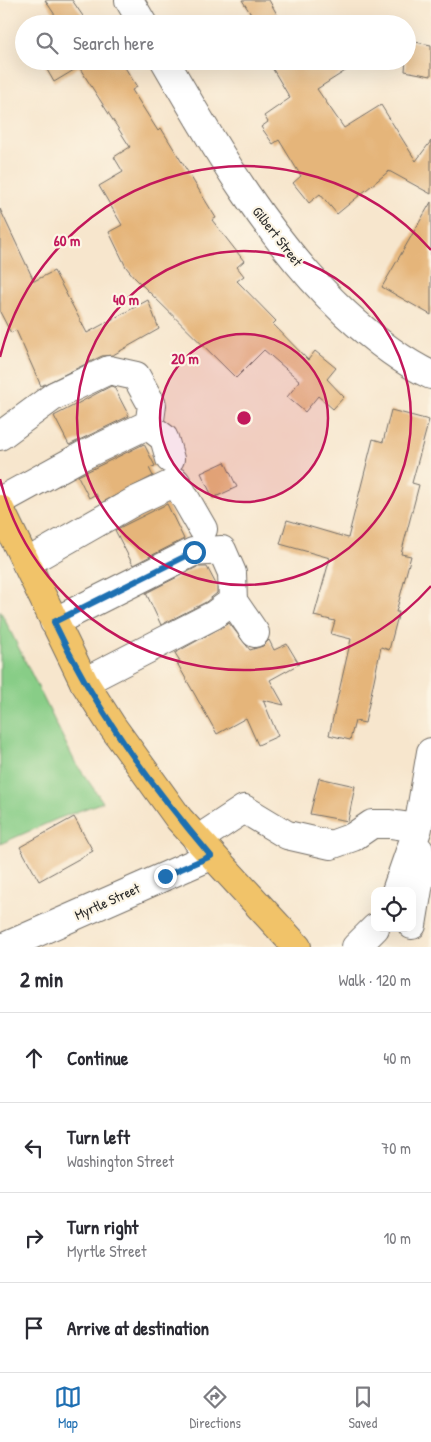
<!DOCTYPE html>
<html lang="en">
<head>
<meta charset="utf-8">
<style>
	:root { --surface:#fff; --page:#f7f7f7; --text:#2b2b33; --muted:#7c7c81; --line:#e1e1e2; --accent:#1f6fb2 }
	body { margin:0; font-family:"Patrick Hand",sans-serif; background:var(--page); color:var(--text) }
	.controls { position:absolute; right:15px; bottom:15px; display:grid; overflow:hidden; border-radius:10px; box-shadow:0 5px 20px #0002 }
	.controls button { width:45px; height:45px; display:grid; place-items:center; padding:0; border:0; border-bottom:1px solid var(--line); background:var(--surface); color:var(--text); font:25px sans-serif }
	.stop { position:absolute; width:15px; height:15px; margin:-11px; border:4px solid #1f6fb2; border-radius:50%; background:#fff }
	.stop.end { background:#1f6fb2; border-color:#fff; box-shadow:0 1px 5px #0008 }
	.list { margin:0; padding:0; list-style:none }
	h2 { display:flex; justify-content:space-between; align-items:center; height:65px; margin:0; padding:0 20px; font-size:21px }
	h2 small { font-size:16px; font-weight:400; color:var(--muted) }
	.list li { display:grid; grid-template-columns:32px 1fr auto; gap:15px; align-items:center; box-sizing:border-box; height:90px; padding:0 20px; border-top:1px solid var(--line) }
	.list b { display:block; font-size:19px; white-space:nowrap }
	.list p { margin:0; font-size:16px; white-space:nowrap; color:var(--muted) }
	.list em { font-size:16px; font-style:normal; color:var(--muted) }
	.icon { flex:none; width:28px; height:28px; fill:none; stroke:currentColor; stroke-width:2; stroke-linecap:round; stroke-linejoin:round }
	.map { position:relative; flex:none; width:431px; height:947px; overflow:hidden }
	.search { position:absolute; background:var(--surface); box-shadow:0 5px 20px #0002; left:15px; right:15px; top:15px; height:55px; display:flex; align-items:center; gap:12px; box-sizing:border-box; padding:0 18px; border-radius:28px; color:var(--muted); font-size:19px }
	.sheet { height:425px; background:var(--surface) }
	nav { display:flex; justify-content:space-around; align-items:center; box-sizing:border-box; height:70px; border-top:1px solid var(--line); background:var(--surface); font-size:14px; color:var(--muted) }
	nav a { display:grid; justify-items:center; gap:2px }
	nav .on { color:var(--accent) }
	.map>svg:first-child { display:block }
	.green { fill:#88cd87; stroke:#5a7c59 }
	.building { fill:#e5b57a }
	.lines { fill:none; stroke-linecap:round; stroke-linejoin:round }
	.minor-casing { stroke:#726c64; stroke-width:30 }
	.major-casing { stroke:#726c64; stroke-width:30 }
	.minor { stroke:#fff; stroke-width:28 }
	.major { stroke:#f1c369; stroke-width:28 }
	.route { stroke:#1f6fb2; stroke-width:6 }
	.ring { fill:none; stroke:#c2185b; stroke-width:2.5 }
	.labels { text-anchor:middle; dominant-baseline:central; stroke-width:4.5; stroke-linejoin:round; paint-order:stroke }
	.street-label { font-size:14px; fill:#2b2b2b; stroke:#fcf5e5 }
	.centre { fill:#c2185b; stroke:#fcf5e5; stroke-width:2.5 }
	.ring-label { font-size:15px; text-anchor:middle; font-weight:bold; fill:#c2185b; stroke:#fcf5e5; stroke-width:4.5; stroke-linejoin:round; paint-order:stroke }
</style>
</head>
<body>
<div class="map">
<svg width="431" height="947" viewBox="0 0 431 947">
	<rect width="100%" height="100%" fill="#fcf5e5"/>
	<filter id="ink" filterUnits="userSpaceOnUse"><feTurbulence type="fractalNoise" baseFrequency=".02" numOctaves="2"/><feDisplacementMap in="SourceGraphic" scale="10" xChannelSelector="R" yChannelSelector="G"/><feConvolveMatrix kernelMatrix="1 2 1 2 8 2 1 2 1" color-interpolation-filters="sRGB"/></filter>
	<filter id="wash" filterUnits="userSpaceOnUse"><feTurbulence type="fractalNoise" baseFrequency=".0096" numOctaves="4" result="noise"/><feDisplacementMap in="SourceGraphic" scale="20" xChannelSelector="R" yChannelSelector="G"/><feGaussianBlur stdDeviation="1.12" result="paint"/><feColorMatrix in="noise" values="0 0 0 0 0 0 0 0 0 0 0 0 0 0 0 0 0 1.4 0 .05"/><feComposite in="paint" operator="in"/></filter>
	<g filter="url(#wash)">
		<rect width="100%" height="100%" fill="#f7e6cd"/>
		<!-- green -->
		<path class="green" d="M0,610L75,762L103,802L57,819L0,844Z"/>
		<g id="blocks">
			<!-- building -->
			<path class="building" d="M45,0H72L87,22L94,18L98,24H61Z
				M242,0H269L279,18L269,24H257Z
				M410,41L431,45V76L405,71L407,45L410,46Z
				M42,61H121L137,87L132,90L158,131L161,128L216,218L212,220L244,261L237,267L244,276L237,281L276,321L273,324L308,360L315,351L336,368L327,379L344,397L333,409L318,396L305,412L287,397L300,381L264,350L236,378L134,277L126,267L109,232L122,225L99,186L123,172L114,157L130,147L79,67L54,82Z
				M268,61H361L317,89L344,128L381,105L416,161L431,141V194L389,171L337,214L320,194L309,203L293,183L301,176L279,140L273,144L261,127L268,122L264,116L290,98Z
				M431,202V315L382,287Z
				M0,209L34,281L54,271L87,333L148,300L159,329L113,355L102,356L41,386L16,330L11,333L0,312Z
				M111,386L114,387L129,416L69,445L54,416Z
				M391,410L429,420L412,483L419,485L401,554L411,556L396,612H399L389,650L381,647L365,723L355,721L350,740L329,735L351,639L331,634L335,621L314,616L330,558L280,544L287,520L348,538L373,439L383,442Z
				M144,444L155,466L149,468L153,476L101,503L96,494L89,498L78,476Z
				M225,462L237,487L213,498L201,473Z
				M167,504L184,539L133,565L115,530Z
				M197,567H207L217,586V593L206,602L161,625L146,593Z
				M229,623L250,650L263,646L269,640L274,650L287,644L299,664L270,680L284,705L263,700L278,736L258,745L246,718L217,734L177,663L180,661L175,653Z
				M319,778L355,786L348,821L310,814Z
				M74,817L93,851L39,881L20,847Z"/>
		</g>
	</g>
	<g filter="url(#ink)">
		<use href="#blocks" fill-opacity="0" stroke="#726c64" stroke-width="1"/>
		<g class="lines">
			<defs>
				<path id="minor" d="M129,0L143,24
					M165,61C217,151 269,241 345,313C371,337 399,360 431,375
					M0,436L54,396L109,370L136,376L152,405L149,427
					M0,501L82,456L147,425L164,438L170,459
					M26,563L135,501L176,482L203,529
					M233,601L255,633
					M54,622L193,552L222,550L232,573L233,601L214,615L84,682
					M197,840L244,809L287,835L331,845L353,837L372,824H390L418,828
					M396,891L418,828L431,752
					M412,925L419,883V850
					M4,947L211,856
					M356,947L375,928"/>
				<path id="major" d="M0,509L84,682L112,726L179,819L297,947"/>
			</defs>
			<!-- minor casing -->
			<use href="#minor" class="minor-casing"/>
			<!-- major casing -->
			<use href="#major" class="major-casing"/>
			<!-- minor -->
			<use href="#minor" class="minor"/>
			<!-- major -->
			<use href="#major" class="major"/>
		</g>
	</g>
	<g class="lines" filter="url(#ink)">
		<!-- route -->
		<path class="route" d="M165,876L211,856C150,784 94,708 54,622L194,552"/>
	</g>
	<!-- distance rings -->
	<circle cx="244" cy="418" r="84" fill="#c2185b" fill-opacity=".12"/>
	<g class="ring">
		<circle cx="244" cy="418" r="84"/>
		<circle cx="244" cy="418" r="167"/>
		<path d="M431 586A251 251 0 0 1 0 479M0 357A251 251 0 0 1 431 250"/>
	</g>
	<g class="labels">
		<!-- street labels -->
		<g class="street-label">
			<text transform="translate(278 236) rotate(52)">Gilbert Street</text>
			<text transform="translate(107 901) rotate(-24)">Myrtle Street</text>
		</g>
	</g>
	<circle cx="244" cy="418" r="8" class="centre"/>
	<g class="ring-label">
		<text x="67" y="246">60 m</text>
		<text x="126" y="305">40 m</text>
		<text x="185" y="364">20 m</text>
	</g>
</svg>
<div class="controls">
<button><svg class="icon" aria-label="locate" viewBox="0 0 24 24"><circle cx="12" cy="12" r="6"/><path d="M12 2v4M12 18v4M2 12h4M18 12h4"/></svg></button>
</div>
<div class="stop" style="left:194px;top:552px"></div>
<div class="stop end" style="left:165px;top:876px"></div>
<div class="search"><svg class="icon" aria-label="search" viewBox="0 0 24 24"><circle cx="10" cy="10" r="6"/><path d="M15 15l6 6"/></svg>Search here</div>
</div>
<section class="sheet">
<h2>2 min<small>Walk · 120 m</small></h2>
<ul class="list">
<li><svg class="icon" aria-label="ahead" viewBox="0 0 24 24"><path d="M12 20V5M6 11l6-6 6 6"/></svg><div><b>Continue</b></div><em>40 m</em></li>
<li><svg class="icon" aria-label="left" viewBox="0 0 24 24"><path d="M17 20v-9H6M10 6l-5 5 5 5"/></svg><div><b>Turn left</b><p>Washington Street</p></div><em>70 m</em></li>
<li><svg class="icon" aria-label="right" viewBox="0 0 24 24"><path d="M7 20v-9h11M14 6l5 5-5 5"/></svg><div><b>Turn right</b><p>Myrtle Street</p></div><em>10 m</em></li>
<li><svg class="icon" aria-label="arrive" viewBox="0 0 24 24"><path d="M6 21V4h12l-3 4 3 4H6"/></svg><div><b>Arrive at destination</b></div></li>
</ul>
</section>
<nav>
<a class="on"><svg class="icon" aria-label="map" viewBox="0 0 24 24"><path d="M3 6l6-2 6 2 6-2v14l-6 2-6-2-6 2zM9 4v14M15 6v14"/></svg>Map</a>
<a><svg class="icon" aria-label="directions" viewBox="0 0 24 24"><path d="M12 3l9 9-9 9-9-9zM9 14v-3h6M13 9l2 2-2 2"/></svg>Directions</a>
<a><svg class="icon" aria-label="saved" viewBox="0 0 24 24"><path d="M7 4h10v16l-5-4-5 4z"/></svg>Saved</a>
</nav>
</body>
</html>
